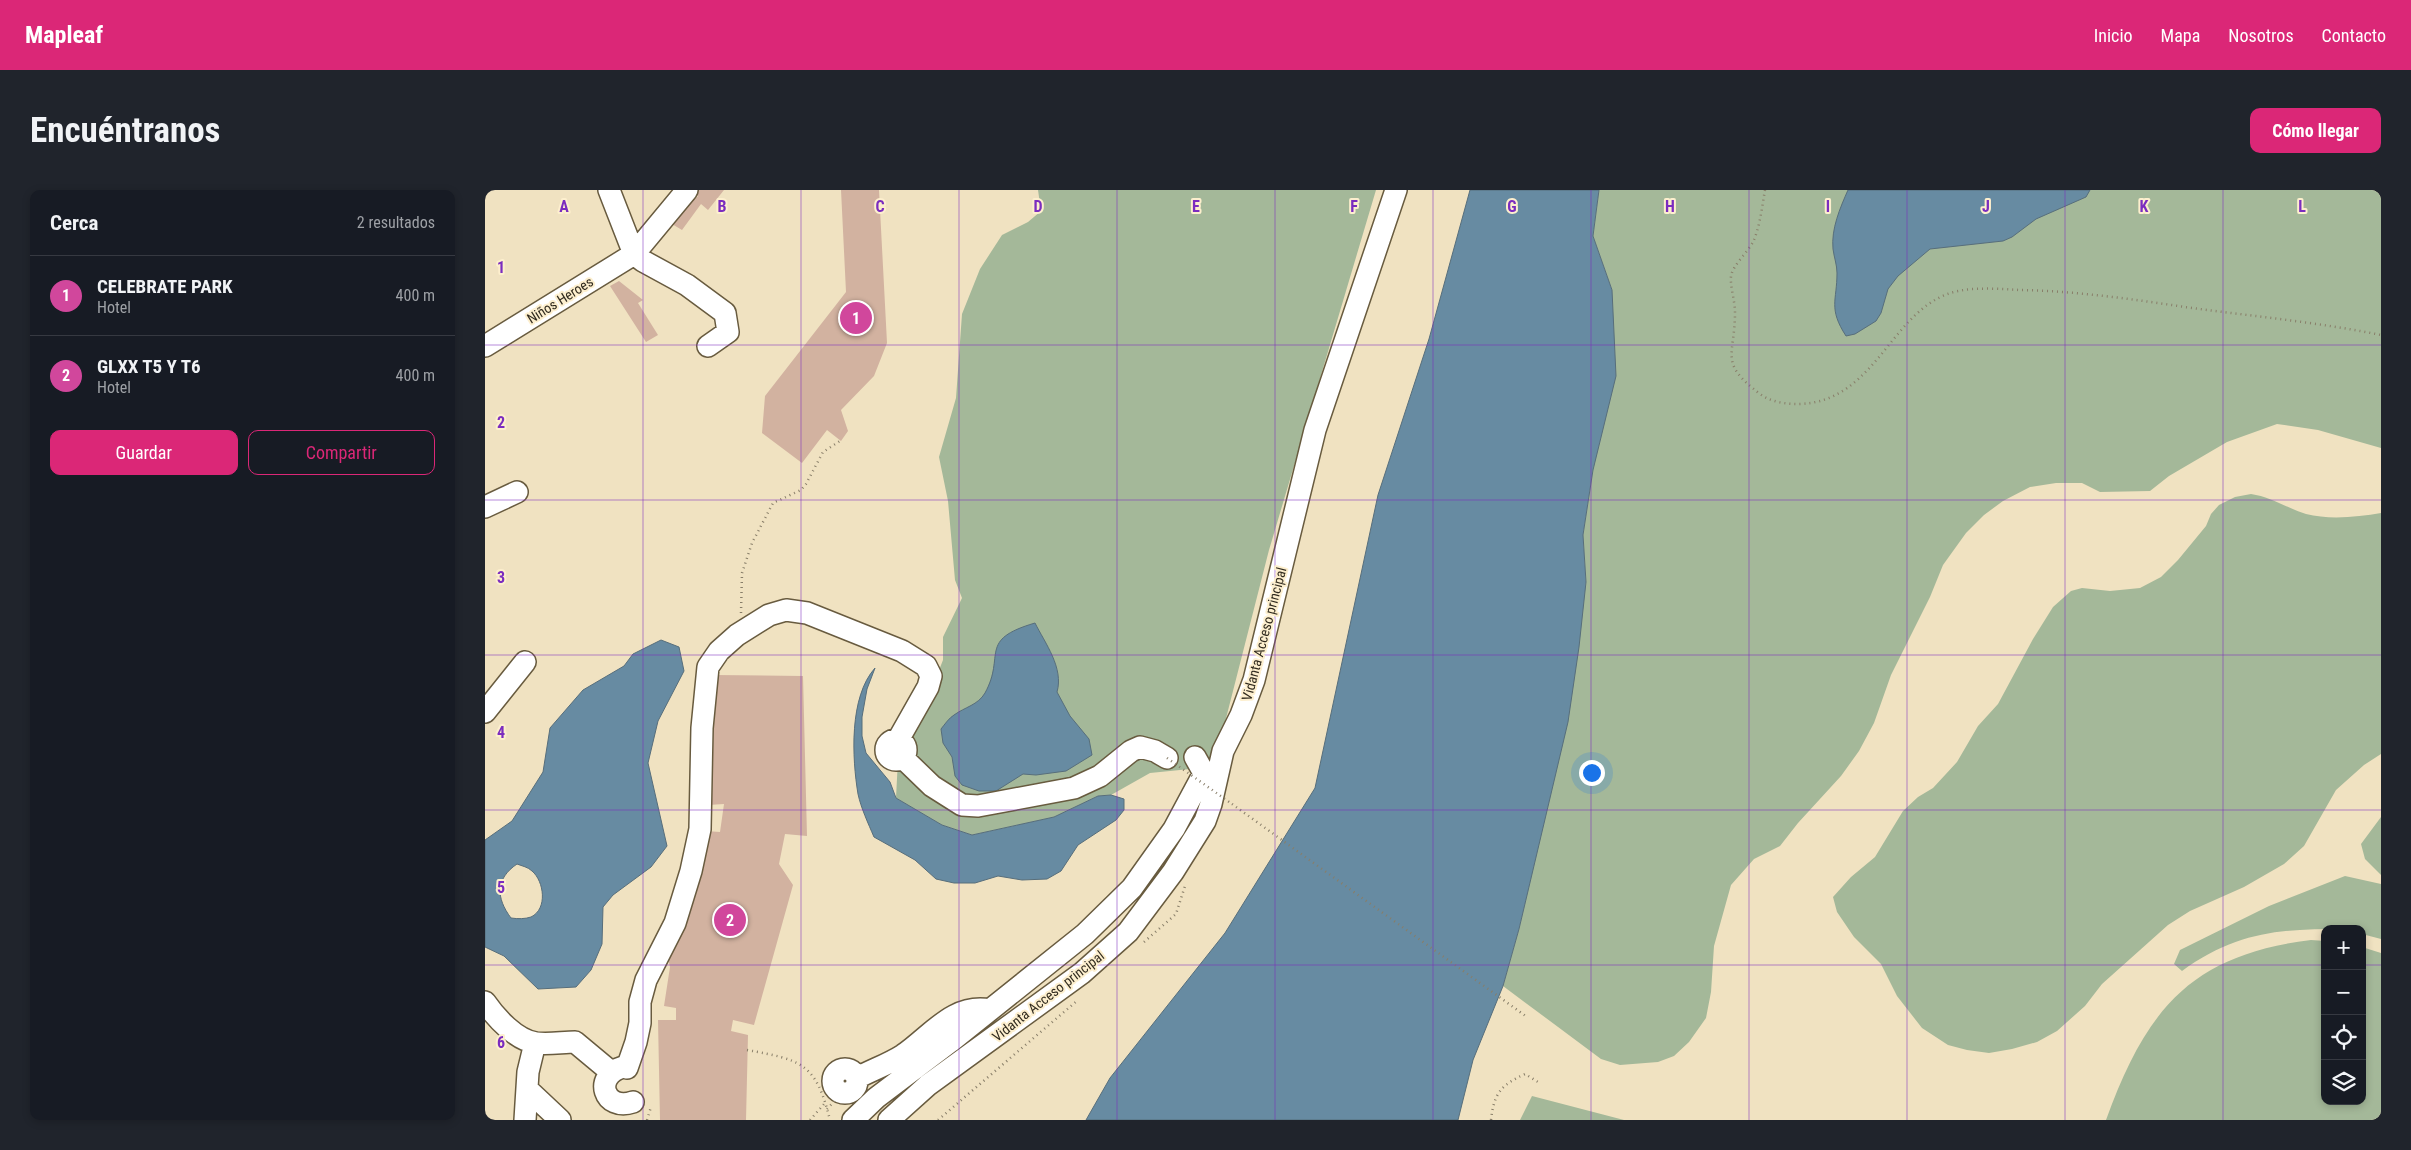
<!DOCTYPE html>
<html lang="es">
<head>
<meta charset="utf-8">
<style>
	:root { --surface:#171b24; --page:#20242c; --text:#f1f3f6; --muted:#9ea1a6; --line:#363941; --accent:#db2777 }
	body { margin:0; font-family:"Roboto Condensed",sans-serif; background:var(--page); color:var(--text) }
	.controls { position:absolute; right:15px; bottom:15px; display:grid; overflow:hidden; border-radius:10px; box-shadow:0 2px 8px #0003 }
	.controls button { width:45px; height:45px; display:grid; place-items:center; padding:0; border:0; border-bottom:1px solid var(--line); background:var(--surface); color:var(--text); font:25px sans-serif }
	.you { position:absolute; left:1106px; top:582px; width:18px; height:18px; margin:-12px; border:4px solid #fff; border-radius:50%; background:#1a73e8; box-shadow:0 0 0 8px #1a73e833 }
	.badge { display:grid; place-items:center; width:32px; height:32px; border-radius:50%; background:var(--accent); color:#fff; font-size:16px; font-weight:700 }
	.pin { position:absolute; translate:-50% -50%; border:2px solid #fff; box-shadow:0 1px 5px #0006 }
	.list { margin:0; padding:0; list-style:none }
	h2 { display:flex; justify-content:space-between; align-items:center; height:65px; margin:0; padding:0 20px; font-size:21px }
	h2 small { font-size:16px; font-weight:400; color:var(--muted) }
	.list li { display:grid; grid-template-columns:32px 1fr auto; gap:15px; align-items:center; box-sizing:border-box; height:80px; padding:0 20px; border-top:1px solid var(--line) }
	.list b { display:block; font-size:19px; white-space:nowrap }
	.list p { margin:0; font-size:16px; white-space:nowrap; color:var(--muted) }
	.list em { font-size:16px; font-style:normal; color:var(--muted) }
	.actions { display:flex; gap:10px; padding:15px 20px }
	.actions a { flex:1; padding:11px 0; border:1px solid var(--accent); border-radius:10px; text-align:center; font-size:18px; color:var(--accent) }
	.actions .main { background:var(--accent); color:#fff }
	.icon { flex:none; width:28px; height:28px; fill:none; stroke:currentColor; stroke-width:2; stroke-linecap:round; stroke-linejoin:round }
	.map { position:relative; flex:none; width:1896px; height:930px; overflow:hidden; border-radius:10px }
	header { display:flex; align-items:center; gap:30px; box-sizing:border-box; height:70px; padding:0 25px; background:var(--accent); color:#fff }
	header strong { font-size:24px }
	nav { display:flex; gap:28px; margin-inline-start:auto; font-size:18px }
	.intro { display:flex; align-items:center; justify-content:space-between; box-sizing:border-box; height:120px; padding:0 30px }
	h1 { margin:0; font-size:35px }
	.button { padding:12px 22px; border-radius:10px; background:var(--accent); color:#fff; font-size:18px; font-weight:700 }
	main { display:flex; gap:30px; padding:0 30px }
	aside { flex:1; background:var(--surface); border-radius:10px; box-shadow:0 2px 8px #0003 }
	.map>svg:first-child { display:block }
	.green { fill:#a4b899 }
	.water { fill:#678ba2; stroke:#576e7b; fill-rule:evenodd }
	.building { fill:#d2b2a0 }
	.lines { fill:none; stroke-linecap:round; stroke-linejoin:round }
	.minor-casing { stroke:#685b3f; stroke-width:24 }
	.path { stroke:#887e69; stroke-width:2.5; stroke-dasharray:1 4; stroke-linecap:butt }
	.minor { stroke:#fff; stroke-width:21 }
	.path-bridge { stroke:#887e69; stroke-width:2.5; stroke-dasharray:1 4; stroke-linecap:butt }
	.grid { fill:none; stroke:#7b2cbf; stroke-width:1; stroke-opacity:0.55 }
	.labels { text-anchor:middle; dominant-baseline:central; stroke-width:4; stroke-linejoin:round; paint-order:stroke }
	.street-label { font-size:14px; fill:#312b1f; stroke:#fdefce }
	.grid-label { font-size:16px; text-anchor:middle; font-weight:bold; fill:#7b2cbf; stroke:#fdefce; stroke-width:4; stroke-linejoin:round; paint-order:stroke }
</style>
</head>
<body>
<header>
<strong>Mapleaf</strong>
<nav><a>Inicio</a><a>Mapa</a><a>Nosotros</a><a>Contacto</a></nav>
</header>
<div class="intro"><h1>Encuéntranos</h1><a class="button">Cómo llegar</a></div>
<main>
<aside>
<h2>Cerca<small>2 resultados</small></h2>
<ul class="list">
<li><span class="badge" style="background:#d1479c">1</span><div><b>CELEBRATE PARK</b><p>Hotel</p></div><em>400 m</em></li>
<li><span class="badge" style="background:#d1479c">2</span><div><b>GLXX T5 Y T6</b><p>Hotel</p></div><em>400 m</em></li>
</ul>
<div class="actions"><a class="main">Guardar</a><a>Compartir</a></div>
</aside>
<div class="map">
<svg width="1896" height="930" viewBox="0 0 1896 930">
	<rect width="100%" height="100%" fill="#f0e2c1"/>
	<!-- green -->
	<path class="green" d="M553,0H891L784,360L737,544L727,567L705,579L665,583L626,605L613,606L569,627L487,645L457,635L411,608L413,569L438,521L458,470V447L477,408L470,390L463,311L454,267L471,208L477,124L495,79L517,45L543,32L556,21Z
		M1114,0H1896V258L1833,240L1792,234L1742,252L1684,286L1665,301L1615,302L1597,293H1571L1545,297L1518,311L1499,325L1481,343L1458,375L1445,407L1406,485L1389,533L1374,561L1356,586L1313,633L1295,656L1269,669L1246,695L1229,756L1226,802L1221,828L1204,852L1189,866L1173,872L1135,875L1116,869L1018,796L1034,739L1066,601L1101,392L1098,345L1108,280L1127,100L1108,46Z
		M1766,304C1786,307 1802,318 1821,324C1844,330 1873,327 1896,323V564L1879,575L1851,600L1819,656L1799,674L1759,697L1705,721L1683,735L1617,794L1600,816L1572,841L1552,852L1527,859L1504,863L1482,860L1463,855L1437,838L1412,806L1396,774L1369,747L1352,722L1348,707L1366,687L1390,667L1418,621L1433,607L1448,598L1472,572L1493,536L1513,514L1548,449L1568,417L1586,401L1597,398L1625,401L1655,398L1676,387L1693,370L1721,336L1726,324L1734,315L1750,307Z
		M1896,627V685L1880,669L1876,654Z
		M1860,686L1896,694V749L1877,744V739C1806,739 1758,737 1697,781L1689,774L1695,760L1784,716Z
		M1826,750L1840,751V911H1877V757L1896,763V930H1621C1661,820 1705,765 1826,750Z
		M1047,906L1139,930H1035Z"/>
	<!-- water -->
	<path class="water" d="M985,0H1114L1108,46L1127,100L1131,186L1108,280L1098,345L1101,392L1094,457L1083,532L1034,739L1018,796L988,870L973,930H601L625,888L740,743L830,598L893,305L944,149Z
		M1363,0H1605L1601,7L1551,29L1527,47L1518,51L1445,59L1413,86L1403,99L1396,123L1391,131L1370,144L1361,146C1343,118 1352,111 1352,83C1352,75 1349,67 1348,59C1346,39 1355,18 1363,0Z
		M550,433C560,453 579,478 572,502L585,526L604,549L607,565L581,581L551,585L538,584L511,601H494L477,595L470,586L467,567L458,553L456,539C460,534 464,528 469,525C480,517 493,515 500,503C521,465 492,450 550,433Z
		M176,450L194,457L199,481L173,531L163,573L182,656L166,677L128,705L118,717L117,754L106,780L91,797L53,799L19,766L0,757V650L27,631L58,582L65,538L98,500L139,476L148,464ZM32,674C37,676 43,677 47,681C59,691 63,719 46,727C40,729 33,729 26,728C11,708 10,689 32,674Z
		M390,478L382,499L377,527V546L381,563L405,592L411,608L457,635L487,645L569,627L613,606L626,605L639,609V620L631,630L593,655L576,681L562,689L537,690L513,686L490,693H469L451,689L430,670L389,647C383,633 376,618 373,604C367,568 364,507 390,478Z"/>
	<!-- building -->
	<path class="building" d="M209,0H239L223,20L216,14L197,40L187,34L207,8L210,9L213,6L208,2Z
		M356,0H394L402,153L389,186L356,220L363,241L356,251L342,240L317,273L277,243L280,206L361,102Z
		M134,91L158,110L153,113L173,145L161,152L125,96Z
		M229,485L318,486L322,646L300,644L294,674L308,695L269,835L248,830L246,841L263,845L261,930H175L173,830H191V818L179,816L185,777L182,764L221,641L235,642L239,614L223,615Z"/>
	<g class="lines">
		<defs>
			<path id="minor" d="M124,0L149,64L158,71L202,95L240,123L243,142L223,156
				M0,156L149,64L202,0
				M0,317L32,302
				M0,522L40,472
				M401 560a10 10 0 1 1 20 0a10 10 0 1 1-20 0Z
				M418,568L447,596L477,615L493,616L589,598L615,586L646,561L655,557L670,561L682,568
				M0,812C11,828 31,850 51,853C63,855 78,852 90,852L126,882
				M138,877C107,886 119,922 148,912
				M142,878L151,852L155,833V812L161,790L190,733L206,681L215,639L217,538L223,477L234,461L252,445L284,425L301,420L322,423L417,461L441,476L446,486L443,497L413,550
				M348 891a12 12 0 1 1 24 0a12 12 0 1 1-24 0Z
				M372,888C387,880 404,874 418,865C446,846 468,813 505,820
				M42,899L75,930
				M40,930L43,882L50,853
				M368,930L391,908L465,852L600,744L647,698L689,639L719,583L710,567
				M404,930L443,895L597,783L643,742L688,682L720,631L726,614L738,561L756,525L769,490L830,240L911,0"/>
		</defs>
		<!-- minor casing -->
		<use href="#minor" class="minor-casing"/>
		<!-- path -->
		<path class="path" d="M1280,0C1277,17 1275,37 1268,52C1262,63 1248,75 1246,86C1245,97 1250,111 1250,122C1250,167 1233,172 1275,204C1286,212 1300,214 1313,214C1393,213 1406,115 1473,101C1493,97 1515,99 1535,100C1591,101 1646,109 1700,117C1765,126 1832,132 1896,145
			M256,423L257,383L267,353L288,313L316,300L321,294L338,262L355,251
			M747,614L1042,827
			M659,752L691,724L700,696
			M262,860C317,870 331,873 345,930
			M342,919L357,903
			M162,930L166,917
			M325,930L340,913
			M453,930L593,810
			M1006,930C1009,903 1016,895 1040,884L1053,892"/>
		<!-- minor -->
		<use href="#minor" class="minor"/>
		<!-- path-bridge -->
		<path class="path-bridge" d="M682,568L747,614"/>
	</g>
	<!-- grid -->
	<path class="grid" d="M158,0V930M316,0V930M474,0V930M632,0V930M790,0V930M948,0V930M1106,0V930M1264,0V930M1422,0V930M1580,0V930M1738,0V930M0,155H1896M0,310H1896M0,465H1896M0,620H1896M0,775H1840M1877,775H1896"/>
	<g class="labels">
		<!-- street labels -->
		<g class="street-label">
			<text transform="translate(75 110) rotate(-32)">Niños Heroes</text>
			<text transform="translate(779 444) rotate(-75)">Vidanta Acceso principal</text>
			<text transform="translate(563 806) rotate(-38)">Vidanta Acceso principal</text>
		</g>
	</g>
	<g class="grid-label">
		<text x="79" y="22">A</text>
		<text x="237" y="22">B</text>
		<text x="395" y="22">C</text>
		<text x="553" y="22">D</text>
		<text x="711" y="22">E</text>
		<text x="869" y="22">F</text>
		<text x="1027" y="22">G</text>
		<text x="1185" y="22">H</text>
		<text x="1343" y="22">I</text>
		<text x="1501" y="22">J</text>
		<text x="1659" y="22">K</text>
		<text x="1817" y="22">L</text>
		<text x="16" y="83">1</text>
		<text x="16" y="238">2</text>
		<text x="16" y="393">3</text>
		<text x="16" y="548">4</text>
		<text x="16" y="703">5</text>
		<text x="16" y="858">6</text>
	</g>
</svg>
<div class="controls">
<button>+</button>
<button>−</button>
<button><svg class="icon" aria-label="locate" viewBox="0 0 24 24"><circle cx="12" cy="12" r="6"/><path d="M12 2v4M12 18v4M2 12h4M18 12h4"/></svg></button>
<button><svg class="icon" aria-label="layers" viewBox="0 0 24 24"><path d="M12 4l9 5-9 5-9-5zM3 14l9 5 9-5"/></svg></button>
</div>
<div class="you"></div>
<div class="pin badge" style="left:371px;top:128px;background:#d1479c">1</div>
<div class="pin badge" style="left:245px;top:730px;background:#d1479c">2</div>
</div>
</main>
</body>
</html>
